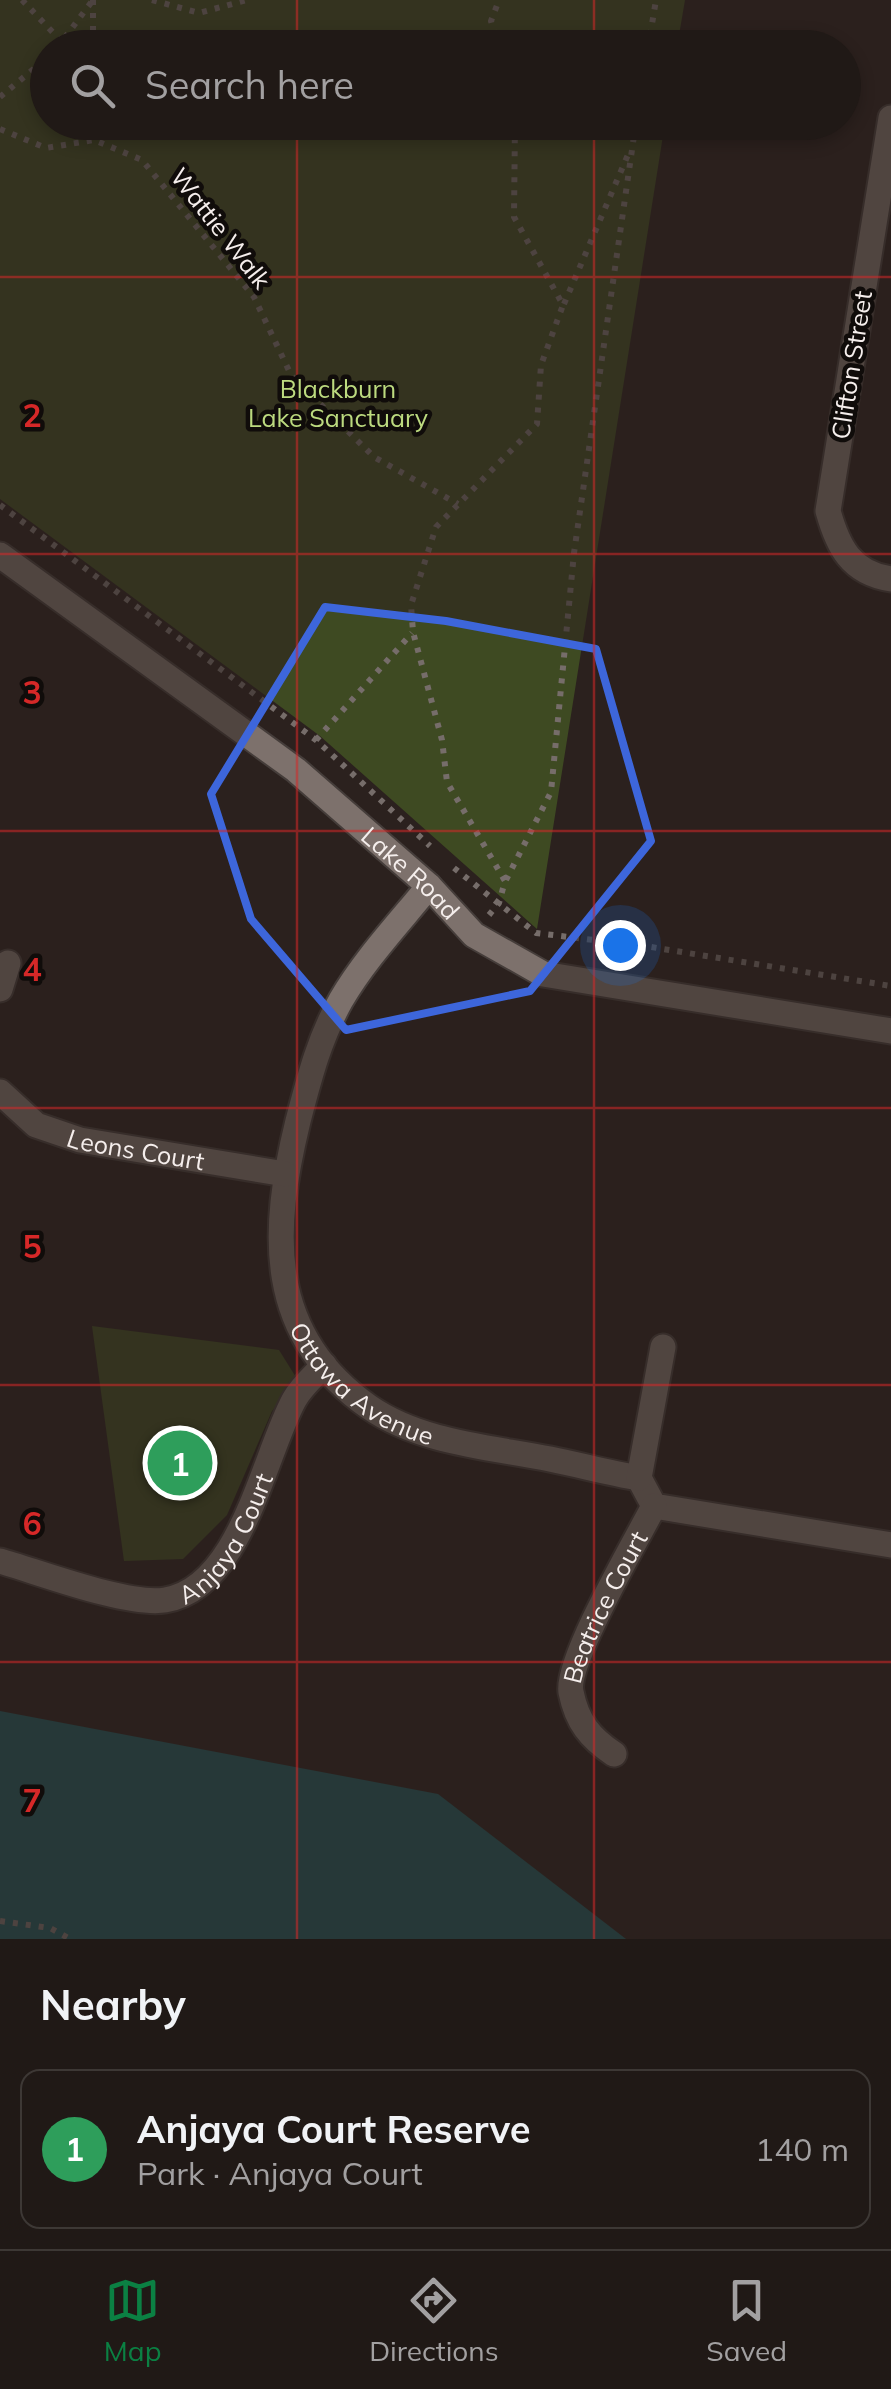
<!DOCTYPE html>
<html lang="en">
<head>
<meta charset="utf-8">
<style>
	:root { --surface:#201916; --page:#2d2623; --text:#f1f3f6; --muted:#a2a0a1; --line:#3d3835; --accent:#0b8043 }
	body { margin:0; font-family:Mulish,sans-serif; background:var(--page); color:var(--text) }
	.you { position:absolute; left:620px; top:945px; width:35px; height:35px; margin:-25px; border:8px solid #fff; border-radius:50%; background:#1a73e8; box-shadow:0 0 0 15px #1a73e833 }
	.badge { display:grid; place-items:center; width:65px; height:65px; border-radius:50%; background:var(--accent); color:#fff; font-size:32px; font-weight:700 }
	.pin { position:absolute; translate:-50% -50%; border:5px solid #fff; box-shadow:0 2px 10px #0006 }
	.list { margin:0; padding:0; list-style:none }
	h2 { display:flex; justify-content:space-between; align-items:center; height:130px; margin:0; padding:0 40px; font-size:42px }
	h2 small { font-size:32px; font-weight:400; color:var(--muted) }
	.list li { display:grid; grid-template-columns:65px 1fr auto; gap:30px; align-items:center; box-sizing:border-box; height:160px; margin:0 20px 20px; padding:0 20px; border:2px solid var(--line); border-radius:20px }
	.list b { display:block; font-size:38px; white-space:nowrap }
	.list p { margin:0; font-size:32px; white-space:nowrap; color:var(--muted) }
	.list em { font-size:32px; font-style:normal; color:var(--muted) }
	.icon { flex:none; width:55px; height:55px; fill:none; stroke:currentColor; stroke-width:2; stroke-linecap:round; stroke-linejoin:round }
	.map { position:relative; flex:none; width:891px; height:1939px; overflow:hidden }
	.search { position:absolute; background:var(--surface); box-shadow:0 5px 15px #0003; left:30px; right:30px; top:30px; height:110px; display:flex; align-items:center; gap:25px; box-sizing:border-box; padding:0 35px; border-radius:55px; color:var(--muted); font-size:38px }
	.sheet { height:310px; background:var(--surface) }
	nav { display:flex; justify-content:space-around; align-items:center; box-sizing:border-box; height:140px; border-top:2px solid var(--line); background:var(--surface); font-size:28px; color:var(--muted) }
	nav a { display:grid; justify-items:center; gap:5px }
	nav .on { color:var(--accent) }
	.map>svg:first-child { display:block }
	.green { fill:#3e4a22 }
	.water { fill:#205459 }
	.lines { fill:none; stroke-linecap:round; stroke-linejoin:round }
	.street-casing { stroke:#453d3a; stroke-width:29 }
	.path { stroke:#766d6a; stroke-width:6; stroke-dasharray:5 8; stroke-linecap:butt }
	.street { stroke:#7d716c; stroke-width:25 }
	.marked { fill:none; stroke:#3d66db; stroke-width:8; stroke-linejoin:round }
	.grid { fill:none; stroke:#d62828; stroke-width:2.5; stroke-opacity:0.55 }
	.labels { text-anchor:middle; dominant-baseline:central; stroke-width:9; stroke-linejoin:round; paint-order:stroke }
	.street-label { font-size:25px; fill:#f5eeec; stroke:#100c0a }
	.park-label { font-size:25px; fill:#bcda7f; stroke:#100c0a }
	.grid-label { font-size:32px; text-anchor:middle; font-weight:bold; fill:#d62828; stroke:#100c0a; stroke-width:9; stroke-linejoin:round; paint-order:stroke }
</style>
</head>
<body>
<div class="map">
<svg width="891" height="1939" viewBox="0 0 891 1939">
	<rect width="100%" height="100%" fill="#2b211e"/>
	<!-- green -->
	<path class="green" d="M0,0H685L677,47L48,48V122L665,123L537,929L320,736L0,499Z
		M92,1326L279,1350L299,1382L272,1411L227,1515L183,1559L124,1561Z"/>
	<!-- water -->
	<path class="water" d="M0,1711L438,1794L626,1939H0Z"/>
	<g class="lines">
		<defs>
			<g id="street">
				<path d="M891,118L828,511C838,547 851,573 891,579"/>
				<path id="s1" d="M0,555L296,770L429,886L474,935L543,974L891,1031"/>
				<path id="s2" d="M429,886C399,923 365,959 341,1000C319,1039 309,1079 298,1121C271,1231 265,1334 369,1407C421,1443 490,1447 550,1459C580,1465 609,1473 639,1478L654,1506L891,1545"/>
				<path d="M0,989L8,963"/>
				<path id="s3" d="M0,1092L36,1125L80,1140L285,1174"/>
				<path d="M639,1478L663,1347"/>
				<path id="s4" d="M0,1561C39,1572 127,1606 165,1600C241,1588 263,1457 294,1400C301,1387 314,1376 324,1365"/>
				<path id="s5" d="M614,1754C590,1738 577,1722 571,1692C565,1662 637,1539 654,1506"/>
			</g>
		</defs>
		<!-- street casing -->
		<use href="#street" class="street-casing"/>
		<!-- path -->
		<path class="path" d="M22,0L62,42
			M93,0V48
			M152,0L199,13L247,0
			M57,48L93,0
			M498,48L491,21L499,0
			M648,48L656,0
			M0,97L48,57
			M94,122V140
			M0,129L46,148L94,140L142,160L254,297L291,375L374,457L458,504
			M564,304L630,150
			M0,505L316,740L430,846
			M316,740L412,633
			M454,868L536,933L651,947L891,986
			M506,880L551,792L574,553L636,122
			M489,915L499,903L505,881L447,782L442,740L413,632L411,605L436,527L537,424L541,365L563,305L514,217L515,122
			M0,1921L50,1928L70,1939"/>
		<!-- street -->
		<use href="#street" class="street"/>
	</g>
	<!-- marked area -->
	<path d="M0 0H891V1939H0ZM325,607L446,621L596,649L651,841L530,991L346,1030L251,919L211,794Z" fill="#2b211e" fill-opacity=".55" fill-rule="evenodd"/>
	<path class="marked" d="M325,607L446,621L596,649L651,841L530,991L346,1030L251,919L211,794Z"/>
	<!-- grid -->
	<path class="grid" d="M297,0V48M594,0V48M297,122V1939M594,122V1939M0,277H891M0,554H891M0,831H891M0,1108H891M0,1385H891M0,1662H891"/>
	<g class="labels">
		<!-- street labels -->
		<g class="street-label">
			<text transform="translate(221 228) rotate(52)">Wattie Walk</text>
			<text transform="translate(851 365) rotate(-81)">Clifton Street</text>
			<text stroke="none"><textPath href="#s1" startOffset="520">Lake Road</textPath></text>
			<text stroke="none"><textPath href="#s3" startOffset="152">Leons Court</textPath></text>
			<text stroke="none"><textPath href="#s2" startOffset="570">Ottawa Avenue</textPath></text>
			<text stroke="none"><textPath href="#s4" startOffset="262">Anjaya Court</textPath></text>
			<text stroke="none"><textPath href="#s5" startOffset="170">Beatrice Court</textPath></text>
		</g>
		<!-- park labels -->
		<g class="park-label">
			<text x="338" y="388">Blackburn<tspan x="338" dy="29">Lake Sanctuary</tspan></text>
		</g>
	</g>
	<g class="grid-label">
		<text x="32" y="427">2</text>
		<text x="32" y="704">3</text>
		<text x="32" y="981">4</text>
		<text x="32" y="1258">5</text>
		<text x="32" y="1535">6</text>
		<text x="32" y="1812">7</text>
	</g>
</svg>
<div class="you"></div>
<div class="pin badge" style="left:180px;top:1463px;background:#2e9e5b">1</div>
<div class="search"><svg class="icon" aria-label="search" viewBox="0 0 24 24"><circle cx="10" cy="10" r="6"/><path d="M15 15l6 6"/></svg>Search here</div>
</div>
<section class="sheet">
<h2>Nearby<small></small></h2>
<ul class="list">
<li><span class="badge" style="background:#2e9e5b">1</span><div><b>Anjaya Court Reserve</b><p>Park · Anjaya Court</p></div><em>140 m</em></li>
</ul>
</section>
<nav>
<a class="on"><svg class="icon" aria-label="map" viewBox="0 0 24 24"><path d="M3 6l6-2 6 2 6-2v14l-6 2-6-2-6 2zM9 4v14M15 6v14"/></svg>Map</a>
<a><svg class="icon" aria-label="directions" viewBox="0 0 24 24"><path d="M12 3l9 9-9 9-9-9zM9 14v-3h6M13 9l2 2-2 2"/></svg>Directions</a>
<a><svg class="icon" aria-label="saved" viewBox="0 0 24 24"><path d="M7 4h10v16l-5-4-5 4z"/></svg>Saved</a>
</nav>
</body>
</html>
